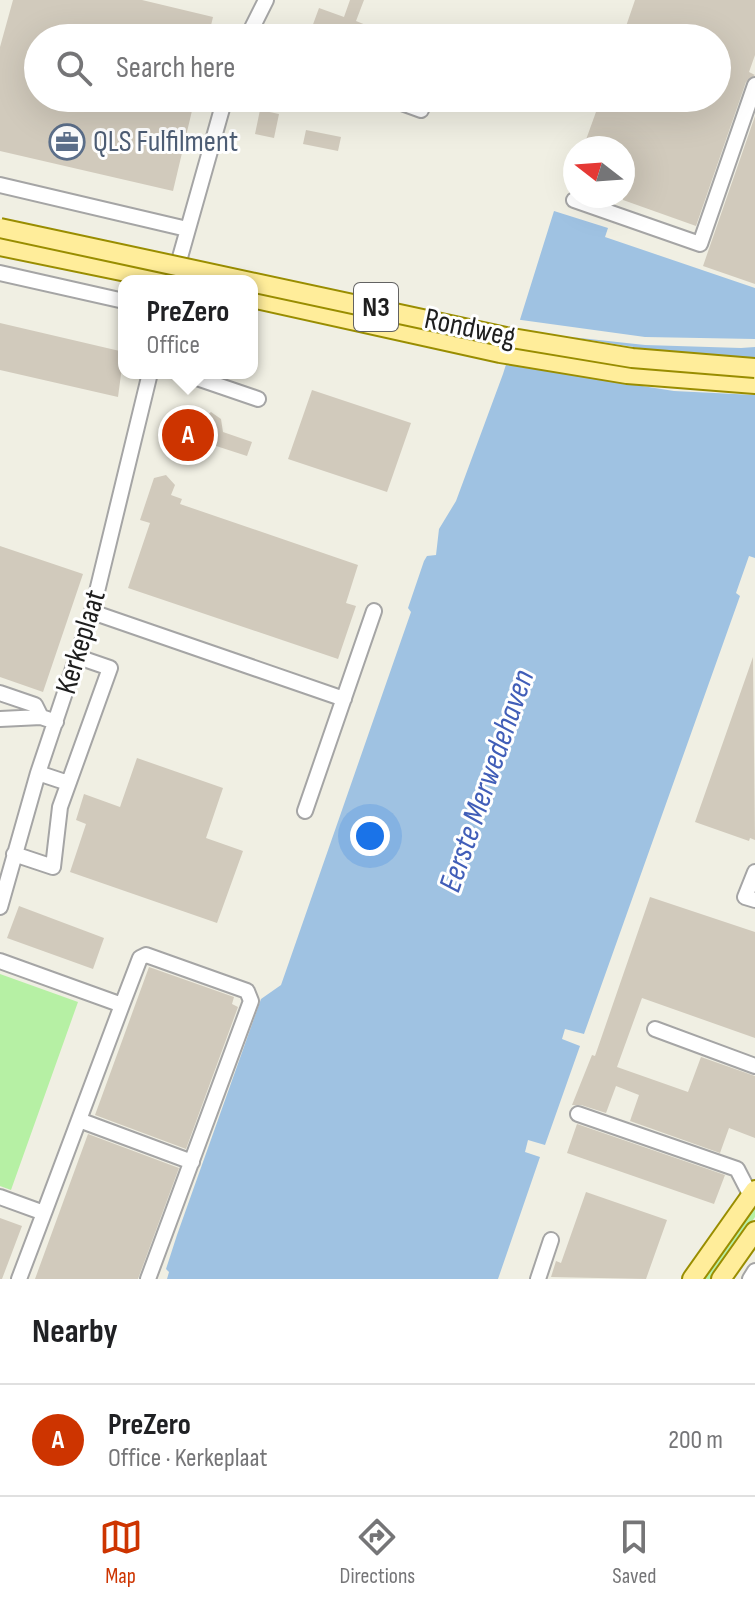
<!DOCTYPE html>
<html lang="en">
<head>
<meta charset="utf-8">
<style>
	:root { --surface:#fff; --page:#f2f2f2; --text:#202124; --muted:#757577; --line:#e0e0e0; --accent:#cd3400 }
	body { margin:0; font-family:"Sofia Sans Condensed",sans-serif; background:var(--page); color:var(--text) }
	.compass { position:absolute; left:563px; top:136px; width:72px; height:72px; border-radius:50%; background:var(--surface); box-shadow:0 8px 32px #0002; rotate:287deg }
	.you { position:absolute; left:370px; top:836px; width:28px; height:28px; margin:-20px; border:6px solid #fff; border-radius:50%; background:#1a73e8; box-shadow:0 0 0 12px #1a73e833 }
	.badge { display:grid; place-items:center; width:52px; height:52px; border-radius:50%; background:var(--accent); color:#fff; font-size:26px; font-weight:700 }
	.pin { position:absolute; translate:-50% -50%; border:4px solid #fff; box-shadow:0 2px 8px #0006 }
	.popup { position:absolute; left:118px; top:275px; width:140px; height:104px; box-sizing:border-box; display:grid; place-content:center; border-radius:16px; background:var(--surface); filter:drop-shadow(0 2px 6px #0005); font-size:26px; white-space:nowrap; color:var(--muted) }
	.popup b { font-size:30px; color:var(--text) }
	.popup::after { content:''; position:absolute; left:50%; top:100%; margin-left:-16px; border:16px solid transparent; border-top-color:var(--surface) }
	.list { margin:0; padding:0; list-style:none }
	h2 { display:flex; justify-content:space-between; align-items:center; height:104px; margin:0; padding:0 32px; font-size:34px }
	h2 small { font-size:26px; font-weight:400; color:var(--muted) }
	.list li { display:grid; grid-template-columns:52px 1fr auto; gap:24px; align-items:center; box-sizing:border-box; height:112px; padding:0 32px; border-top:2px solid var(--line) }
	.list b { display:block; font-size:30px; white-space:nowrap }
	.list p { margin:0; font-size:26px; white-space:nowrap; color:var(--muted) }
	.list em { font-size:26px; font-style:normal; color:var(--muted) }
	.icon { flex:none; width:44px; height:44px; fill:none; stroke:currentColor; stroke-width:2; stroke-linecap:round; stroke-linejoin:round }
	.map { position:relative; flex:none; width:755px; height:1279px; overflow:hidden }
	.search { position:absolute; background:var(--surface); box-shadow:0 8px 32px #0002; left:24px; right:24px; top:24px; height:88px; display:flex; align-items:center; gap:20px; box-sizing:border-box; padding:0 28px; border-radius:44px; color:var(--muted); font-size:30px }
	.sheet { height:216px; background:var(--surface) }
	nav { display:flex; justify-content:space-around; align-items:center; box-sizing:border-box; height:112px; border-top:2px solid var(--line); background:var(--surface); font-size:22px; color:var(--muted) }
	nav a { display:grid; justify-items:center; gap:4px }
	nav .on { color:var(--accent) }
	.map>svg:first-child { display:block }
	.grass { fill:#b6f0a4 }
	.water { fill:#9fc2e2 }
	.pier { fill:#f0efe3 }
	.building { fill:#d1cabc }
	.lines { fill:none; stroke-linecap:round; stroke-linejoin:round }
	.minor-casing { stroke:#a5a5a5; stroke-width:18 }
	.major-casing { stroke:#998d00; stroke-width:22 }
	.minor { stroke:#fff; stroke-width:14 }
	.major { stroke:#ffed9a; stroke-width:18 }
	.major-bridge-casing { stroke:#998d00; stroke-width:22; stroke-linecap:butt }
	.major-bridge { stroke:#ffed9a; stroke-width:18 }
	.labels { text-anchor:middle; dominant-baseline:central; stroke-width:6; stroke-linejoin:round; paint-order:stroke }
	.shield { fill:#fff; stroke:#626262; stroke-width:2 }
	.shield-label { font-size:28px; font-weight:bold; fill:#1e1e1e }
	.service-label { font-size:30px; fill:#4e5e75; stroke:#fff; text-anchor:start }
	.street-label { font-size:30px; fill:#1e1e1e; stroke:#fff }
	.water-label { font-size:32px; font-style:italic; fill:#415eb8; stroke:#fff }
</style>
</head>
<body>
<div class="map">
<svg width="755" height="1279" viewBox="0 0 755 1279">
	<rect width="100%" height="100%" fill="#f0efe3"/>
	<!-- grass -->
	<path class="grass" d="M0,974L78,1002L11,1190L0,1186Z
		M755,1201V1217L711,1279H699Z"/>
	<!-- water -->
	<path class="water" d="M554,211L608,228L605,237L755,288V558L749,556L736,593L740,596L584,1034L565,1029L562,1039L580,1046L545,1145L528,1140L525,1152L540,1157L498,1279H167L169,1272L166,1269L177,1235L261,999L281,985L288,965L411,612L408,608L424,561L427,556L436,555L439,529L456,501L503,374Z"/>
	<!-- pier -->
	<path class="pier" d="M514,319L645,337L755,339V347L741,348L645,345L571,337L671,353L755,358V395L674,391L501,364Z"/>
	<!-- building -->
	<path class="building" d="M13,0H142L213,17L208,38H38V98H195L173,191L0,151V47Z
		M350,0H364L356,21L398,38H308L319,8L344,17Z
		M635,0H755V55L749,72L755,75L746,82L696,226L623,200V148H583L601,98H717V38H622Z
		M260,110L279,114L274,138L255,134Z
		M755,116V284L703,266Z
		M306,130L341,137L338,151L303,144Z
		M0,323L124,352L118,397L0,370Z
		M312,390L411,423L387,492L288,459Z
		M211,412L221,419L223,432L252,442L247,456L213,445L210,454L160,438L163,424L183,429L185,420L196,423Z
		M166,475L175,485L171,495L182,499L180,504L358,565L346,603L356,606L338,659L128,588L150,523L140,520L154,478Z
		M0,546L83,574L43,692L0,677Z
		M753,657L755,840L750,838L749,841L695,822Z
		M137,758L223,788L206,838L243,851L217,923L70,872L86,824L76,820L84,794L120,807Z
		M650,897L755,932V1038L642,998L617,1067L688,1092L701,1057L755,1076V1138L729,1128L720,1153L630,1121L639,1095L616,1086L606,1113L581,1105H572L592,1055L595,1056Z
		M19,906L104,938L93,969L7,938Z
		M149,967L234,997L232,1004L238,1007L186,1149L95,1115Z
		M577,1124L725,1175L714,1204L567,1153Z
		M88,1134L179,1168L138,1279H35Z
		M586,1192L667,1220L646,1279L551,1277L556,1261L561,1263Z
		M0,1218L22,1226L2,1279H0Z"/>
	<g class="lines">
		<defs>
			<path id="minor" d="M247,38L266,0
				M388,98L421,110
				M0,185L187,229
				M574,200L700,244L755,85
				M0,273L124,301
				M175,275L225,98
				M182,373L258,399
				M92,612L344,699
				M0,693L35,705L41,717
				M0,719L41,717L56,722
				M38,773L68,783
				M305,811L374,611
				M14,854L53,867L60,807L110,668L78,657
				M755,872L745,897L755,900
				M0,907L38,773L92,612L150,373
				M0,961L122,1005L44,1213
				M122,1005L140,958L146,955L247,991L251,1001L148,1279
				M655,1029L755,1066
				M578,1114L737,1169L751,1196
				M79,1120L192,1162
				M0,1197L44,1213L19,1279
				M538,1279L551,1240
				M750,1279L755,1271"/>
			<path id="major" d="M0,246L170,281
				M252,298L500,353L627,374L755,384
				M692,1279L755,1190
				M721,1279L755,1231"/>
		</defs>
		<!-- minor casing -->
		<use href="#minor" class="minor-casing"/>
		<!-- major casing -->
		<use href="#major" class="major-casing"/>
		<!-- minor -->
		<use href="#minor" class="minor"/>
		<!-- major -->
		<use href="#major" class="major"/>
		<defs>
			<path id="major-bridge" d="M0,228L506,337L632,358L755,368"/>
		</defs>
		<!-- major-bridge casing -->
		<use href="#major-bridge" class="major-bridge-casing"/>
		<!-- major-bridge -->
		<use href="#major-bridge" class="major-bridge"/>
	</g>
	<!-- icons -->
	<defs>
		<symbol id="office-ring" viewBox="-11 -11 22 22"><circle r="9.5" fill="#fff" stroke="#5c6f8a" stroke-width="1.5"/><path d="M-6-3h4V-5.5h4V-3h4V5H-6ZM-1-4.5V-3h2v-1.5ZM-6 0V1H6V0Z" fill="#5c6f8a"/></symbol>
	</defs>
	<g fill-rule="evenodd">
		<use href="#office-ring" x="47" y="122" width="40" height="40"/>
	</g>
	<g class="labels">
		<!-- shield labels -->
		<rect class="shield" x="354" y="283" width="44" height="48" rx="6"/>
		<g class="shield-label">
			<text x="376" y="307">N3</text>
		</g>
		<!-- service labels -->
		<g class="service-label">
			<text x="93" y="142">QLS Fulfilment</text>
		</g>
		<!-- street labels -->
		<g class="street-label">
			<text transform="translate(470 328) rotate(12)">Rondweg</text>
			<text transform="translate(81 642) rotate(-73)">Kerkeplaat</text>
		</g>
		<!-- water labels -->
		<g class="water-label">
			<text transform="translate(487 781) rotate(-71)">Eerste Merwedehaven</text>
		</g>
	</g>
</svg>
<svg class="compass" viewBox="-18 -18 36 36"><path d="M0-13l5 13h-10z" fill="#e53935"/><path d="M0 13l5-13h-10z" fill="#757577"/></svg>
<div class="you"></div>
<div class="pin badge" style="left:188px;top:435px">A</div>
<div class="popup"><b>PreZero</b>Office</div>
<div class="search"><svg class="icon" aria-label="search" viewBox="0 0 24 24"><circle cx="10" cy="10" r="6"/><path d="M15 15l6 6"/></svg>Search here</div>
</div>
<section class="sheet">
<h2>Nearby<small></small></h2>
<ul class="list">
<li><span class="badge">A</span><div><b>PreZero</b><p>Office · Kerkeplaat</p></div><em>200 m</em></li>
</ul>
</section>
<nav>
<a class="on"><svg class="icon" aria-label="map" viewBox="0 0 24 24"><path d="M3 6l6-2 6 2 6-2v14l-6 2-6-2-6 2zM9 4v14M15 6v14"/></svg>Map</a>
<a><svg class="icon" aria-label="directions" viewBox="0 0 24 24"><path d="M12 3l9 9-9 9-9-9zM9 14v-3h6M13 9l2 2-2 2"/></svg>Directions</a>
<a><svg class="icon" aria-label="saved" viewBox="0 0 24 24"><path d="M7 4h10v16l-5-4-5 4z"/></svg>Saved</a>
</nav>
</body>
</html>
